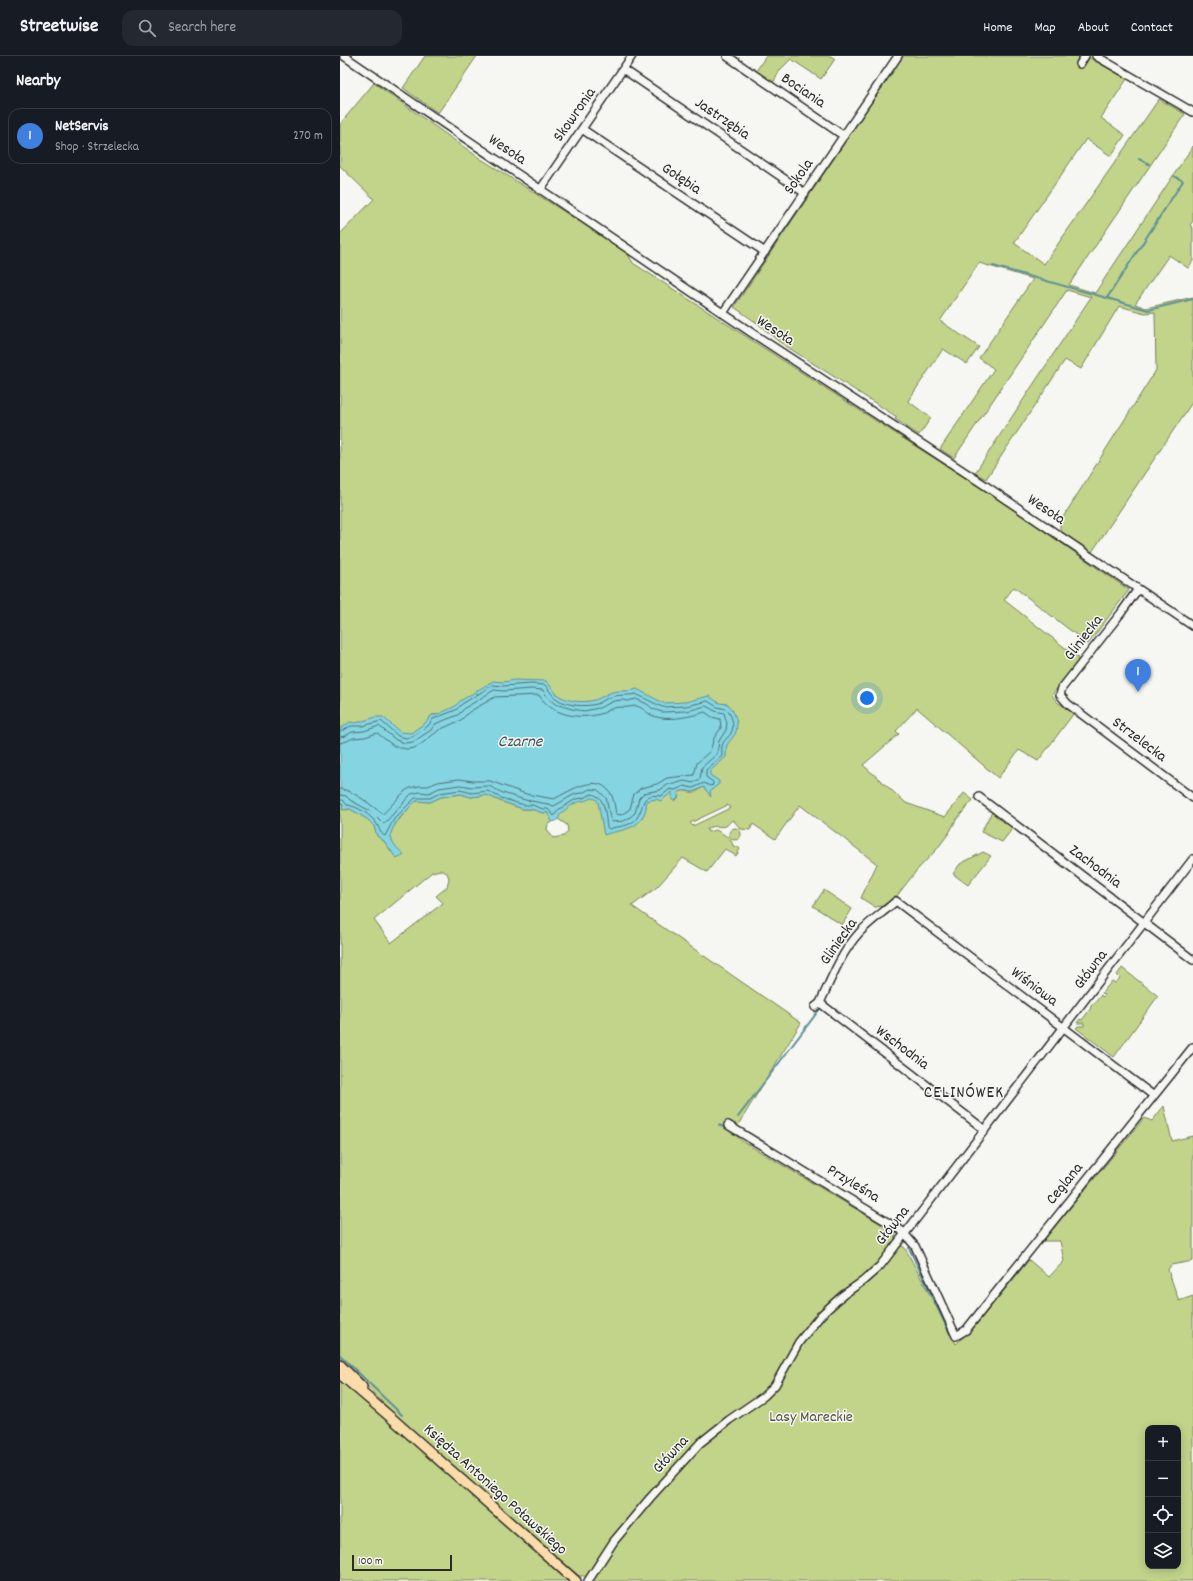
<!DOCTYPE html>
<html lang="en">
<head>
<meta charset="utf-8">
<style>
	:root { --surface:#171b24; --page:#242831; --text:#f1f3f6; --muted:#9ea1a6; --line:#363941; --accent:#d1495b }
	body { margin:0; font-family:Dekko,sans-serif; background:var(--page); color:var(--text) }
	.controls { position:absolute; right:12px; bottom:12px; display:grid; overflow:hidden; border-radius:8px; box-shadow:0 2px 10px #0003 }
	.controls button { width:36px; height:36px; display:grid; place-items:center; padding:0; border:0; border-bottom:1px solid var(--line); background:var(--surface); color:var(--text); font:20px sans-serif }
	.scale { position:absolute; left:12px; bottom:10px; width:100px; box-sizing:border-box; padding-left:4px; border:2px solid #2b2b2b; border-top:0; font-size:11px; line-height:14px; white-space:nowrap; color:#2b2b2b; -webkit-text-stroke:3px #f6f6f2; paint-order:stroke }
	.you { position:absolute; left:527px; top:642px; width:14px; height:14px; margin:-10px; border:3px solid #fff; border-radius:50%; background:#1a73e8; box-shadow:0 0 0 6px #1a73e833 }
	.badge { display:grid; place-items:center; width:26px; height:26px; border-radius:50%; background:var(--accent); color:#fff; font-size:13px; font-weight:700 }
	.pin { position:absolute; translate:-50% -33px; filter:drop-shadow(0 1px 2px #0008) }
	.pin::after { content:''; position:absolute; top:21px; width:14px; height:12px; background:inherit; clip-path:polygon(0 0,100% 0,50% 100%) }
	.list { margin:0; padding:0; list-style:none }
	h2 { display:flex; justify-content:space-between; align-items:center; height:52px; margin:0; padding:0 16px; font-size:17px }
	h2 small { font-size:13px; font-weight:400; color:var(--muted) }
	.list li { display:grid; grid-template-columns:26px 1fr auto; gap:12px; align-items:center; box-sizing:border-box; height:56px; margin:0 8px 8px; padding:0 8px; border:1px solid var(--line); border-radius:12px }
	.list b { display:block; font-size:15px; white-space:nowrap }
	.list p { margin:0; font-size:13px; white-space:nowrap; color:var(--muted) }
	.list em { font-size:13px; font-style:normal; color:var(--muted) }
	.icon { flex:none; width:22px; height:22px; fill:none; stroke:currentColor; stroke-width:2; stroke-linecap:round; stroke-linejoin:round }
	.map { position:relative; flex:none; width:853px; height:1525px; overflow:hidden }
	header { display:flex; align-items:center; gap:24px; box-sizing:border-box; height:56px; padding:0 20px; background:var(--surface); border-bottom:1px solid var(--line) }
	header strong { font-size:19px }
	nav { display:flex; gap:22px; margin-inline-start:auto; font-size:14px }
	.search { width:280px; height:36px; background:var(--page); display:flex; align-items:center; gap:10px; box-sizing:border-box; padding:0 14px; border-radius:12px; color:var(--muted); font-size:15px }
	main { display:flex }
	aside { flex:1; background:var(--surface) }
	.map>svg:first-child { display:block }
	.green { fill:#c1d489; stroke:#76805a; fill-rule:evenodd }
	.water { fill:#84d4e1; stroke:#609098 }
	.lines { fill:none; stroke-linecap:round; stroke-linejoin:round }
	.shore { stroke:#4f6f74; stroke-width:1 }
	.stream { stroke:#609098; stroke-width:2 }
	.minor-casing { stroke:#2b2b2b; stroke-width:10 }
	.major-casing { stroke:#2b2b2b; stroke-width:12 }
	.minor { stroke:#f6f6f2; stroke-width:7 }
	.major { stroke:#fddcac; stroke-width:9 }
	.labels { text-anchor:middle; dominant-baseline:central; stroke-width:3; stroke-linejoin:round; paint-order:stroke }
	.street-label { font-size:16px; fill:#2b2b2b; stroke:#f6f6f2 }
	.park-label { font-size:16px; fill:#505542; stroke:#f6f6f2 }
	.water-label { font-size:17px; font-style:italic; fill:#415558; stroke:#f6f6f2 }
	.neighbourhood-label { font-size:17px; letter-spacing:1px; fill:#2b2b2b; stroke:#f6f6f2 }
</style>
</head>
<body>
<header>
<strong>Streetwise</strong>
<div class="search"><svg class="icon" aria-label="search" viewBox="0 0 24 24"><circle cx="10" cy="10" r="6"/><path d="M15 15l6 6"/></svg>Search here</div>
<nav><a>Home</a><a>Map</a><a>About</a><a>Contact</a></nav>
</header>
<main>
<aside>
<h2>Nearby<small></small></h2>
<ul class="list">
<li><span class="badge" style="background:#3f7fe0">1</span><div><b>NetServis</b><p>Shop · Strzelecka</p></div><em>270 m</em></li>
</ul>
</aside>
<div class="map">
<svg width="853" height="1525" viewBox="0 0 853 1525">
	<rect width="100%" height="100%" fill="#f6f6f2"/>
	<filter id="ink" filterUnits="userSpaceOnUse"><feTurbulence type="fractalNoise" baseFrequency=".025" numOctaves="2"/><feDisplacementMap in="SourceGraphic" scale="8" xChannelSelector="R" yChannelSelector="G"/><feConvolveMatrix kernelMatrix="1 2 1 2 8 2 1 2 1" color-interpolation-filters="sRGB"/></filter>
	<g filter="url(#ink)">
		<!-- green -->
		<path class="green" d="M85,0H137L98,57L63,32Z
			M426,0H491L495,3L481,23L451,3L440,14L433,27L416,15Z
			M563,0H746L787,23L761,62L785,79L771,100L746,83L674,187L704,208L819,43L845,58L729,229L755,237L853,90V165L850,169L853,172V205L848,212L829,199L795,248L806,252L853,241V345L752,496L720,475V466L816,314L815,256L805,257L779,250L741,313L725,304L646,423L635,417L751,241L727,234L614,402L600,393L654,313L639,302L693,223L639,207L600,265L639,291L627,308L603,293L568,345L591,362L579,379L555,363L557,361L438,285L417,267L394,251Z
			M34,27L138,101L286,195L293,207L533,363L649,437L789,534L748,588L674,531L664,544L738,602L737,606L712,639L717,646L734,657L698,705L679,694L658,722L577,652L556,675L559,678L523,709L566,747L605,761L624,737L633,744L616,764L609,777L597,793L577,814L556,841L543,850L535,851L521,842L537,808L460,749L435,783L413,768L410,774L401,773L393,764C390,765 389,768 386,770C379,772 373,768 367,773L368,776L376,774C383,778 392,782 393,790L398,791L400,793L396,800L385,793L367,816L343,802L317,831L292,850L461,967L393,1077L402,1085L556,1177L554,1186L561,1191L562,1190L565,1192L616,1288L635,1270L689,1204L709,1221L724,1205L720,1185H703L804,1062L812,1065L824,1050L832,1085L853,1080V1205L831,1209L828,1214L839,1245L853,1240V1525H252L245,1520H239L219,1503L60,1364L0,1303V746L6,754L10,753L27,763L34,770L37,780L44,785L52,796L50,776L57,766L75,745L90,746L101,741L121,738L131,741L147,739L160,745L183,753H191L203,757L207,756L212,766L208,768L207,773L213,782L224,780L228,775L227,769L218,763L216,761L235,739L331,734L338,742V737C344,732 348,737 354,736C358,735 361,732 364,731L367,733L369,738H370L369,732L269,644L92,659L88,663L98,672L0,699V178L34,143L0,110V68ZM388,749L390,752L353,770L350,767ZM100,814L107,817L109,822L107,831L96,840L103,847L51,887L34,864L92,816ZM808,1372H838V1510H808Z
			M652,756L673,772L662,786L641,776Z
			M389 778a6 6 0 1 1 12 0a6 6 0 1 1-12 0Z
			M643,796L651,800L628,829L613,818L620,808Z
			M484,834L512,853L502,869L473,850Z
			M782,912L818,940L774,1001L736,972L738,970H744V967H737L740,963L742,964L751,952L750,950L753,947L754,948L761,939L763,941L765,939L762,937L772,925L775,927L780,922L777,919Z
			M0,1323L200,1499L228,1525H0Z"/>
		<!-- water -->
		<path class="water" d="M175,624L206,625C211,629 213,635 218,639C228,646 244,647 255,644C261,642 266,638 272,636C281,634 288,636 297,633L323,647L345,646L369,640L379,647L388,648C395,657 400,668 395,678C393,682 389,685 387,689C385,693 387,697 386,701L370,715V719L379,725V728L370,735L371,741L364,731L353,736C347,735 343,733 338,737V742L335,745L332,744V736L321,745L316,743L307,745C306,750 306,756 303,760C296,775 277,774 264,779L258,746L256,743L251,742C246,745 243,745 238,746C232,748 225,754 220,758C219,763 217,765 212,766L207,756L203,757L191,753H183L160,745L147,739L131,741L121,738L101,741L90,746L76,745C68,753 46,773 52,784C54,790 61,795 64,799L56,802L44,785L37,780L34,770L27,763L10,753L2,754L3,749L0,746V673L10,666L16,667L36,661H43L60,676L71,677L85,667L92,659H96L114,651L120,645L153,625L163,626Z"/>
		<g class="lines">
			<!-- shore -->
			<path class="shore" d="M0,676L11,670H23L41,665L58,680L66,682L72,681L88,670L93,663L116,654L122,648L153,629L163,630L191,628L205,629C209,633 211,639 217,643C227,650 245,651 257,648C262,646 266,642 271,641C280,638 287,640 296,638L322,651L346,650L368,645L377,651L386,653C392,659 395,669 391,677C389,681 385,683 383,687C381,692 382,695 382,700L366,714V721L373,726V729L370,730L364,727L353,732L344,730L335,734L330,733L321,740C297,736 307,754 293,766C286,771 277,770 269,773L267,771C265,759 266,741 252,738L243,742L236,743L218,754L214,760L208,753H203L192,749H184L161,742L148,735L132,737L120,734L100,737L90,742H75L54,763L45,780C39,777 40,772 36,767C31,759 17,750 7,749L3,744H0
				M0,681L5,680L12,676L24,675L39,670L56,684L65,687L73,686L91,674L95,668L118,659L125,652L154,634L163,635L191,633L203,634L207,641L215,648L232,653L244,655L259,652L274,645L282,644L288,645L296,643L307,648L313,653L322,656L347,655L366,650L375,655L384,657L387,667L386,674L379,685L377,698L362,711L360,723L353,727L344,725L334,728H329L320,734L304,737L299,742L295,757L289,762L284,765L271,766L266,742L258,734L250,733L242,737L235,738L214,750L208,748L185,744L163,737L149,730L132,731L120,729L99,732L89,737L80,736L71,738L44,768L32,756L10,744L6,740L0,739
				M0,687L7,685L13,682L25,681L37,677L54,690L66,693L74,692L80,689L99,674L121,664L129,656L155,641L199,639C211,659 239,664 260,658C265,657 269,653 274,652C279,650 283,652 289,651C291,651 293,650 295,650C301,650 306,656 311,659C326,666 349,661 365,656L372,661L380,663L381,672L374,682L370,695L357,707L354,719L327,722L317,728L301,732L294,738L290,753L281,759L276,758C275,752 274,745 272,740C260,714 230,735 214,743L186,738L150,725H133L119,723L98,726L88,730H79L70,732L65,735L43,758C33,751 12,733 0,733"/>
			<!-- stream -->
			<path class="stream" d="M799,103L809,108
				M834,120L843,125L767,242L808,254L853,243
				M653,210L767,242
				M398,1061L479,954
				M379,1069L383,1071
				M388,1073L394,1076
				M569,1192L610,1278
				M0,1299L62,1359"/>
			<defs>
				<path id="minor" d="M4,0L412,277L643,428L853,570
					M387,0L504,80
					M756,0L853,56
					M740,8L745,0
					M283,13L465,137
					M242,73L425,196
					M200,134L292,0
					M383,257L558,0
					M798,533L781,557L722,632L720,639L728,648L853,742
					M639,741L853,904
					M480,947L645,1074
					M475,951L480,947C491,923 501,897 519,877C530,865 544,856 556,845L814,1040
					M388,1069L562,1175L575,1190L616,1280L626,1274L853,991
					M248,1525L274,1485L310,1442L360,1387L389,1364L424,1340L435,1329L459,1286L481,1259L503,1239L523,1225L540,1210L853,803"/>
				<path id="major" d="M0,1309L22,1331
					M0,1318L55,1365L236,1525"/>
			</defs>
			<!-- minor casing -->
			<use href="#minor" class="minor-casing"/>
			<!-- major casing -->
			<use href="#major" class="major-casing"/>
			<!-- minor -->
			<use href="#minor" class="minor"/>
			<!-- major -->
			<use href="#major" class="major"/>
		</g>
	</g>
	<g class="labels">
		<!-- street labels -->
		<g class="street-label">
			<text transform="translate(463 35) rotate(34)">Bociania</text>
			<text transform="translate(235 59) rotate(-55)">Skowronia</text>
			<text transform="translate(382 63) rotate(34)">Jastrzębia</text>
			<text transform="translate(167 94) rotate(34)">Wesoła</text>
			<text transform="translate(459 121) rotate(-55)">Sokola</text>
			<text transform="translate(341 123) rotate(34)">Gołębia</text>
			<text transform="translate(435 275) rotate(33)">Wesoła</text>
			<text transform="translate(706 454) rotate(34)">Wesoła</text>
			<text transform="translate(744 582) rotate(-52)">Gliniecka</text>
			<text transform="translate(799 684) rotate(37)">Strzelecka</text>
			<text transform="translate(755 811) rotate(37)">Zachodnia</text>
			<text transform="translate(499 886) rotate(-55)">Gliniecka</text>
			<text transform="translate(751 914) rotate(-53)">Główna</text>
			<text transform="translate(694 931) rotate(37)">Wiśniowa</text>
			<text transform="translate(562 992) rotate(37)">Wschodnia</text>
			<text transform="translate(513 1128) rotate(31)">Przyleśna</text>
			<text transform="translate(725 1128) rotate(-51)">Ceglana</text>
			<text transform="translate(553 1170) rotate(-52)">Główna</text>
			<text transform="translate(331 1399) rotate(-47)">Główna</text>
			<text transform="translate(155 1434) rotate(42)">Księdza Antoniego Poławskiego</text>
		</g>
		<!-- park labels -->
		<g class="park-label">
			<text x="471" y="1361">Lasy Mareckie</text>
		</g>
		<!-- water labels -->
		<g class="water-label">
			<text x="180" y="687">Czarne</text>
		</g>
		<!-- neighbourhood labels -->
		<g class="neighbourhood-label">
			<text x="624" y="1038">CELINÓWEK</text>
		</g>
	</g>
</svg>
<div class="controls">
<button>+</button>
<button>−</button>
<button><svg class="icon" aria-label="locate" viewBox="0 0 24 24"><circle cx="12" cy="12" r="6"/><path d="M12 2v4M12 18v4M2 12h4M18 12h4"/></svg></button>
<button><svg class="icon" aria-label="layers" viewBox="0 0 24 24"><path d="M12 4l9 5-9 5-9-5zM3 14l9 5 9-5"/></svg></button>
</div>
<div class="scale">100 m</div>
<div class="you"></div>
<div class="pin badge" style="left:798px;top:636px;background:#3f7fe0">1</div>
</div>
</main>
</body>
</html>
